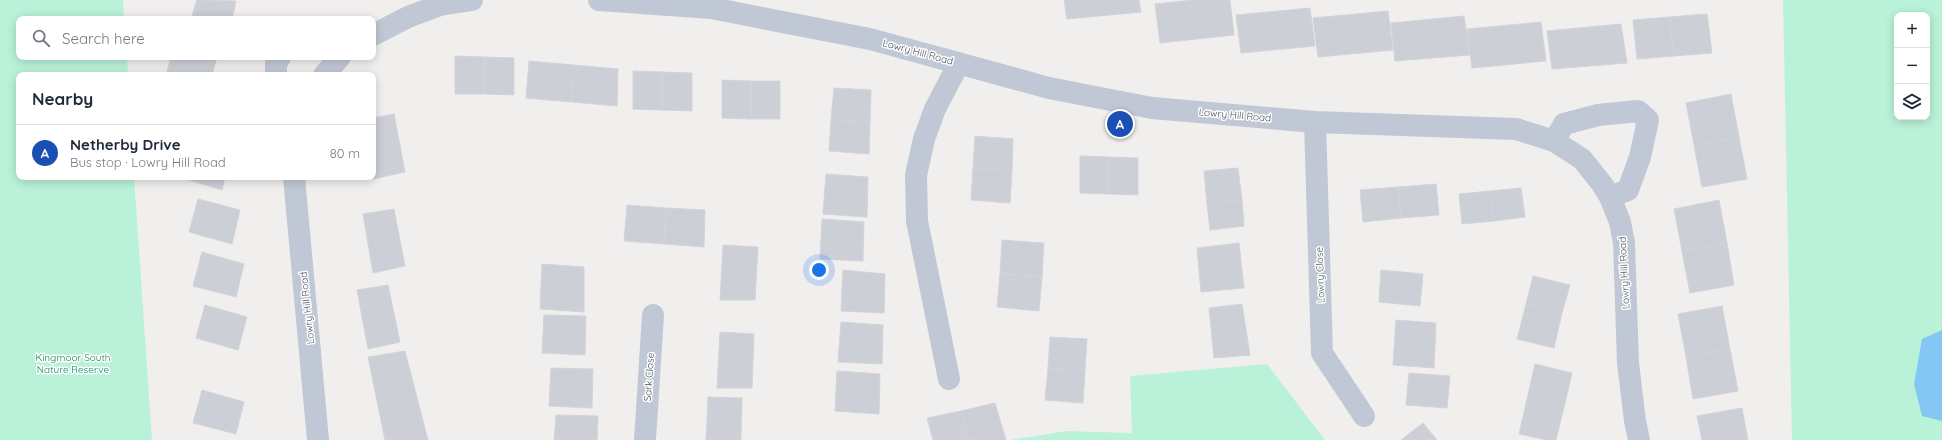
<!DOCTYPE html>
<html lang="en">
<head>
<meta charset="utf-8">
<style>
	:root { --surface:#fff; --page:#f6f6f7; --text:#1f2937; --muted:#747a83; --line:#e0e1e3; --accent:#d93025 }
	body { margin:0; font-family:Quicksand,sans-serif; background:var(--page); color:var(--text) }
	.controls { position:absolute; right:12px; top:12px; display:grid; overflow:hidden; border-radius:8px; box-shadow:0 2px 10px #0003 }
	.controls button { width:36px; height:36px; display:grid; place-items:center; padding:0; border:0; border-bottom:1px solid var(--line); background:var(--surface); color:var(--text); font:20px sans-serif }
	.you { position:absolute; left:819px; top:270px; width:14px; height:14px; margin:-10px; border:3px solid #fff; border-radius:50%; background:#1a73e8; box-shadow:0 0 0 6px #1a73e833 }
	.badge { display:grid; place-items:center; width:26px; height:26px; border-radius:50%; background:var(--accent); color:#fff; font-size:13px; font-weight:700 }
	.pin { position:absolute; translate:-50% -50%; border:2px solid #fff; box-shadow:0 1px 4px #0006 }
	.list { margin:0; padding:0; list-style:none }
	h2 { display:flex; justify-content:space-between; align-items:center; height:52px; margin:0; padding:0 16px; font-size:17px }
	h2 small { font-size:13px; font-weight:400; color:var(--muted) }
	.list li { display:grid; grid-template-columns:26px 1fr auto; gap:12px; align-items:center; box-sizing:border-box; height:56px; padding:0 16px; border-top:1px solid var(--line) }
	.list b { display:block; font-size:15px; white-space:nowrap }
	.list p { margin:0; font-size:13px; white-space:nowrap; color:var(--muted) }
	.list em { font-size:13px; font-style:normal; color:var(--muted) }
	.icon { flex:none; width:22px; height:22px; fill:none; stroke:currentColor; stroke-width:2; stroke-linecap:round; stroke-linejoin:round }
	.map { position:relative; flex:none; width:1942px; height:440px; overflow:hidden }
	.search { position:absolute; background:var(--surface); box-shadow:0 2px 10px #0003; left:16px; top:16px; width:360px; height:44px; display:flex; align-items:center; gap:10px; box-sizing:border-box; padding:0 14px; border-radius:8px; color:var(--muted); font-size:15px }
	.panel { position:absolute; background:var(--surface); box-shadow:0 2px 10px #0003; left:16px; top:72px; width:360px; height:108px; border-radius:8px }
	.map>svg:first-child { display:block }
	.green { fill:#b9f2d9; fill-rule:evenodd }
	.water { fill:#83c7f2 }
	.building { fill:#cdcfd7; stroke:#d2d3db }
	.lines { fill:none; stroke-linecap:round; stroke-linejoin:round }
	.minor { stroke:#c1c8d5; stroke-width:22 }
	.labels { text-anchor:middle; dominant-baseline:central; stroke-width:3; stroke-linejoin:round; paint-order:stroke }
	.street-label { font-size:10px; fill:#454e5d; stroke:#fff }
	.park-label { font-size:10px; fill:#10845f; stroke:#fff }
</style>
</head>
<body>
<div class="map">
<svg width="1942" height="440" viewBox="0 0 1942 440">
	<rect width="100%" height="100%" fill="#f1efee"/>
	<!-- green -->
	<path class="green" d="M0,0H123L124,19H19V57H127L128,75H19V177H134L152,440H0Z
		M1783,0H1942V440H1792ZM1897,15H1927V117H1897Z
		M1267,364L1325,440H1010L1067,431L1132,433L1130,376Z"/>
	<!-- water -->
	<path class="water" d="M1942,330V421L1922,416L1914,384L1922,339Z"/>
	<!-- building -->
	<path class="building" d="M197,0L236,1L232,19H191Z
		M1064,0H1139L1141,12L1067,19Z
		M1194,0H1230L1234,35L1160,43L1155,4Z
		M1310,8L1315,46L1241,53L1236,15Z
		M1388,11L1393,50L1318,57L1313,18Z
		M1707,14L1712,53L1674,56L1669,17Z
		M1464,16L1470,55L1395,61L1391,23Z
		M1669,17L1674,56L1637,59L1633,20Z
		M1541,22L1546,61L1472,68L1467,29Z
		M1621,24L1627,63L1552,69L1547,31Z
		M455,56L485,57V94H455Z
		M171,57H217L212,75H166Z
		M485,57L514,58V95L485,94Z
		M529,61L574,65L572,102L526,98Z
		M574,65L618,69L617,106L572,102Z
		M633,71L662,72V110L633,109Z
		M662,72L692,73V111L662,110Z
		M722,80L751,81V119L722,118Z
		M751,81H780V119H751Z
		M834,88L871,90L870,122L831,120Z
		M1731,94L1739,137L1694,145L1686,103Z
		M394,114L405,172L373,179V118Z
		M831,120L870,122L869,154L829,151Z
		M975,136L1013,139L1012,171L973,168Z
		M1739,137L1747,179L1702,187L1694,145Z
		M1080,156L1109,157V194L1080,193Z
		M1109,157L1138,158V195L1109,194Z
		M973,168L1012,171L1010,203L971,200Z
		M1238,168L1242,200L1207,204L1204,171Z
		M826,174L868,177L867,217L823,214Z
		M179,177H225L222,190Z
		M1436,184L1439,215L1401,218L1398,187Z
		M1398,187L1401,218L1363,222L1360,190Z
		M1521,188L1525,217L1494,221L1490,191Z
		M1490,191L1494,221L1462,224L1459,194Z
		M198,199L240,210L232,244L189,232Z
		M1242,200L1244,226L1210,230L1207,204Z
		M1719,200L1727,243L1682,251L1674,209Z
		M627,205L666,208L664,244L624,241Z
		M666,208L705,210L704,247L664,244Z
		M394,209L405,266L373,273L363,214Z
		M822,219L864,222L863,261L820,259Z
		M1002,240L1044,243L1042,277L1000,274Z
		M1239,243L1244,288L1201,292L1197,248Z
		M1727,243L1734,285L1690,293L1682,251Z
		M723,245L758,247L755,300H720Z
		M202,252L244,264L236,297L193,286Z
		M542,264L584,267V312L540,309Z
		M843,270L885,274L884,313L841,311Z
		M1381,270L1423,274L1420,306L1379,302Z
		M1000,274L1042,277L1039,311L997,307Z
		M1533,276L1570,285L1562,313L1526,304Z
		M388,285L400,342L368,349L357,290Z
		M1242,304L1250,355L1214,358L1209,308Z
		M1526,304L1562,313L1554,348L1517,339Z
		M205,305L247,317L238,350L196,338Z
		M1722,306L1730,349L1686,357L1678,314Z
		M544,315L586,316L585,355L542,353Z
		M1396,320L1436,323L1434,368L1393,365Z
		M841,322L883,325L882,364L838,362Z
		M720,332L754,334L752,388H717Z
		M1050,337L1087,339L1085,371L1048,368Z
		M1730,349L1738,391L1693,399L1686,357Z
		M405,351L428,440H385L368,357Z
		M1535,364L1572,373L1564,407L1527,399Z
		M551,368L593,369L592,408L549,406Z
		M1048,368L1085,371L1083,403L1045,400Z
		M837,371L880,374L879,414L835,411Z
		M1409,373L1450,376L1447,408L1406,405Z
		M202,390L244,402L236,434L193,423Z
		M708,397L742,398L741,440H706Z
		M1527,399L1564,407L1556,440H1547L1519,434Z
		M995,403L1006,440H969L961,411Z
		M1742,408L1748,440H1702L1697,416Z
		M961,411L969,440H933L927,418Z
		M556,415L598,416L597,440H554Z
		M1423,423L1437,440H1401Z"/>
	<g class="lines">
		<!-- minor -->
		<path class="minor" d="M599,0L711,8L870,39L1049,88L1152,108L1315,122L1516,129L1554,141L1582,159L1602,184L1610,197L1620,222L1624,243L1628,363L1635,421L1639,440
			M373,35L408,17L440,5L472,0
			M276,75V64L280,57
			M324,75L340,57
			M1315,122L1322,353L1364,416
			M1554,141L1564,124L1598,115L1638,111L1648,120L1640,157L1628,190L1610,197
			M294,177L318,440
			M949,379L917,221L916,175L924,139L935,109L959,63
			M645,440L653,315"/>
	</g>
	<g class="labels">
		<!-- street labels -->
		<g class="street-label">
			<text transform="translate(918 52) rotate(15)">Lowry Hill Road</text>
			<text transform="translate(1235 115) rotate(5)">Lowry Hill Road</text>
			<text transform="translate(1624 273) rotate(-93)">Lowry Hill Road</text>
			<text transform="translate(1320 275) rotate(-92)">Lowry Close</text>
			<text transform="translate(307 308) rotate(-96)">Lowry Hill Road</text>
			<text transform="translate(649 377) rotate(-86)">Sark Close</text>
		</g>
		<!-- park labels -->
		<g class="park-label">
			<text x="73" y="357">Kingmoor South<tspan x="73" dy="12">Nature Reserve</tspan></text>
		</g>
	</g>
</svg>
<div class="controls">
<button>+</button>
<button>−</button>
<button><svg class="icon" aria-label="layers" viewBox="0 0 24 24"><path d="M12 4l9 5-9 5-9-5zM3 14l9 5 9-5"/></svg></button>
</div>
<div class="you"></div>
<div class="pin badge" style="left:1120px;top:124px;background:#1a4fb4">A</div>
<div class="search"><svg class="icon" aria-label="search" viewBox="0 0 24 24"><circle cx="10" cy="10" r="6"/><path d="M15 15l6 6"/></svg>Search here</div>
<section class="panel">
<h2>Nearby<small></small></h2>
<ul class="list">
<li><span class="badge" style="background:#1a4fb4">A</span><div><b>Netherby Drive</b><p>Bus stop · Lowry Hill Road</p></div><em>80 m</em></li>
</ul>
</section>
</div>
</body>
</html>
